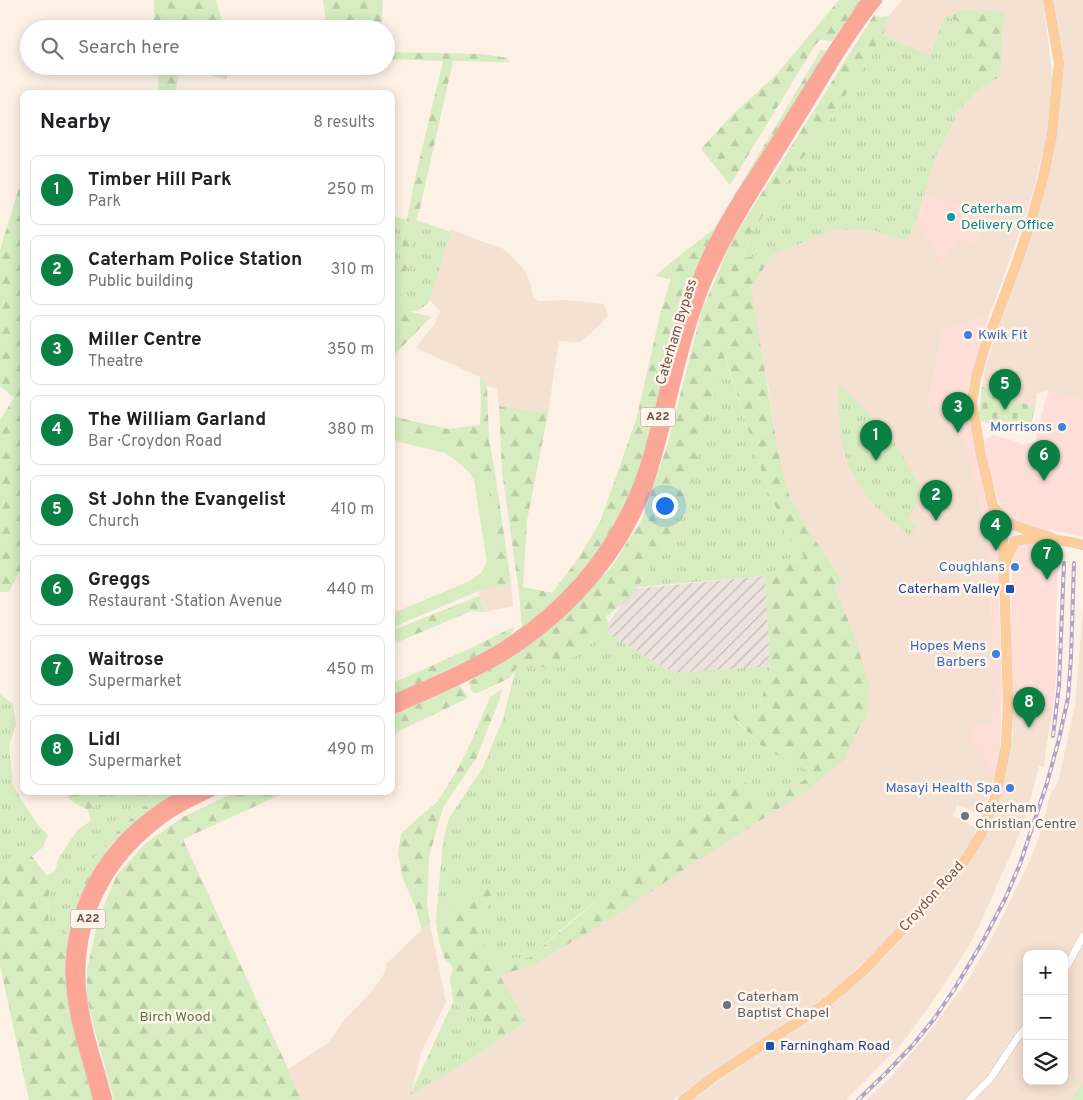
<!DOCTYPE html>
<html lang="en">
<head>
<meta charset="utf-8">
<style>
	:root { --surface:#fff; --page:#f6f6f6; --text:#202124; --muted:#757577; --line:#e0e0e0; --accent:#0b8043 }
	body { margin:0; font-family:Overpass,sans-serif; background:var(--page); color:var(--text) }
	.controls { position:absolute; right:15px; bottom:15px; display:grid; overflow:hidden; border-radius:10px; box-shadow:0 2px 12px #0003 }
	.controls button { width:45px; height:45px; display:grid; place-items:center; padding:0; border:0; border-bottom:1px solid var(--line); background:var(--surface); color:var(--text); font:25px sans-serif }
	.you { position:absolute; left:664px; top:505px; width:18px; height:18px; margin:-12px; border:4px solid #fff; border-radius:50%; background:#1a73e8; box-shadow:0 0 0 8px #1a73e833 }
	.badge { display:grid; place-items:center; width:32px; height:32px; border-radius:50%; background:var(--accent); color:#fff; font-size:16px; font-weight:700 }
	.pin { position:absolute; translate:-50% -41px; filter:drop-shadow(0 1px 2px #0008) }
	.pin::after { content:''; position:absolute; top:26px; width:18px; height:15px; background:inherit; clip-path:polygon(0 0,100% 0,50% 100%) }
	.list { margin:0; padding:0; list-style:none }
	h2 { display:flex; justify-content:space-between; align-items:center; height:65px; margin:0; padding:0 20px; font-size:21px }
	h2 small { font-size:16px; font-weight:400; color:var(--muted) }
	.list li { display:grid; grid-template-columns:32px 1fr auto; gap:15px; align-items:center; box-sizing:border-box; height:70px; margin:0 10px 10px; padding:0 10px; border:1px solid var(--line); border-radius:10px }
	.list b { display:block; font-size:19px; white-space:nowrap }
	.list p { margin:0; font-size:16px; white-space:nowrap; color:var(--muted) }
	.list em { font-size:16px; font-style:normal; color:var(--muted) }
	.icon { flex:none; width:28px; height:28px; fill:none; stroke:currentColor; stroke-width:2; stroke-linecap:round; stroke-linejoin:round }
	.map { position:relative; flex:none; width:1083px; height:1100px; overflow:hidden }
	.search { position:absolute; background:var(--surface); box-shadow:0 2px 12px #0003; left:20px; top:20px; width:375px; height:55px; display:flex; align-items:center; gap:12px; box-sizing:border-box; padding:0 18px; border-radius:28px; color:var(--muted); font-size:19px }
	.panel { position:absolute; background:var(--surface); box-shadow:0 2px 12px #0003; left:20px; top:90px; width:375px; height:705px; border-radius:10px }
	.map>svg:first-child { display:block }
	.residential { fill:#f5e1d2; fill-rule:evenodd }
	.commercial { fill:#feded7 }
	.industrial { fill:url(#industrial-furrows) }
	.grass { fill:url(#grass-tufts) }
	.forest { fill:url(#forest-firs) }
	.cemetery { fill:url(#cemetery-stones) }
	.garden { fill:#d7ecc1 }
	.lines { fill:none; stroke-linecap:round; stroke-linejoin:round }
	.minor-casing { stroke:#d1b9ac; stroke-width:8 }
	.major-casing { stroke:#d9cfcc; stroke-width:10 }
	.highway-casing { stroke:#d9cfcc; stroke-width:11 }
	.minor { stroke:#fff; stroke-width:7 }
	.major { stroke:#ffcd99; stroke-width:9 }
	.highway { stroke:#fba697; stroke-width:10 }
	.rail-casing { stroke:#b2a1c8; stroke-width:4 }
	.rail { stroke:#fff5eb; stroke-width:2; stroke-dasharray:5.5; stroke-linecap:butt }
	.culture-dot { fill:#0f9aa8; stroke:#fff5eb; stroke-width:2 }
	.shop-dot { fill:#3f7fe0; stroke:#fff5eb; stroke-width:2 }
	.transit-dot { fill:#1a4fb4; stroke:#fff5eb; stroke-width:2 }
	.worship-dot { fill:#6b7280; stroke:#fff5eb; stroke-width:2 }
	.labels { text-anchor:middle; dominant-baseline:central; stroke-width:5; stroke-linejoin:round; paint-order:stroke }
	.shield { fill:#fff5eb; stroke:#a08479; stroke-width:1 }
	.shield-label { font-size:12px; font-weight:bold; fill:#775348 }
	.culture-label { font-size:14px; fill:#0d838f; stroke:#fff5eb; text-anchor:start }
	.street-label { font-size:14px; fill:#775348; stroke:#fff5eb }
	.shop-label { font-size:14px; fill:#366cbe; stroke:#fff5eb; text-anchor:end }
	.transit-label { font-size:14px; fill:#164399; stroke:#fff5eb; text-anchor:end }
	.worship-label { font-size:14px; fill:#5b616d; stroke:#fff5eb; text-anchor:start }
	.park-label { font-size:14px; fill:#55783c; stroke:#fff5eb }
</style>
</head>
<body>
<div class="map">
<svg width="1083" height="1100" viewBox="0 0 1083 1100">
	<defs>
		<pattern id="industrial-furrows" width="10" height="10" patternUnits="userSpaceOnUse" patternTransform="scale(1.25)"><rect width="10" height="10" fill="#ede3de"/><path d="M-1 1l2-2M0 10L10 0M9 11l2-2" fill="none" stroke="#c5bbb6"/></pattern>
		<pattern id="grass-tufts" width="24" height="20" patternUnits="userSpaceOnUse" patternTransform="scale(1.25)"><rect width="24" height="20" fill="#d7ecc1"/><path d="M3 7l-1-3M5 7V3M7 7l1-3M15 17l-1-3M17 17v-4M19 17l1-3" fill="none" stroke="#bccca7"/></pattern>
		<pattern id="forest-firs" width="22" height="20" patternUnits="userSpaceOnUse" patternTransform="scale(1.25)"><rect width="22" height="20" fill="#d7ecc1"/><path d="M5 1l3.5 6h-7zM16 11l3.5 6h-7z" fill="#bccca7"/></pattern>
		<pattern id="cemetery-stones" width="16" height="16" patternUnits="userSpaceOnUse" patternTransform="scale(1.25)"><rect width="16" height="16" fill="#d7ecc1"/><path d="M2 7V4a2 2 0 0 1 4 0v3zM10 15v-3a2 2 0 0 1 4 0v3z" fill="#bccca7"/></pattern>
	</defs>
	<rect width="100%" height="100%" fill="#fdf0e4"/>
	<!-- residential -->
	<path class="residential" d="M903,0H1043L1053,81L1047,135L1033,193L997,295L989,316L943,331L927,411L957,405L982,512L990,556L991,601L995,693L993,723L971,727V743L982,750L994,778L987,800L980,814L957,805L953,816L977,828L968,849L930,894L874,953L836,988L803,1014L751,1047L673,1100H301L288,1069L327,1044L346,1018L373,990L384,974L387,963L422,930L430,924L446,1002L421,1053L411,1094L450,1072L526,1023L499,976L535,964L859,728L867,716L852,629L834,587L843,582L806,526L790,498L779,456L768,385L750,302L751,288L772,255L818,236L836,230H872L907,241L917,219L942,264L957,240H962L986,214L924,195L936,156L954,122L956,113L983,86L1000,77L1003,30L1006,12L953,15L945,16L930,55L883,35L888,16Z
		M1053,0H1083V401L1048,391L1037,393L1035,408L982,387L985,368L1005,305L1025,253L1044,183L1058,124L1061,57Z
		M451,229L475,239L502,248L509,254L524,270L530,282L533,298L539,301L566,300L604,304L608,316L598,327L579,342L559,341L548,413L499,406L497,389L487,386L484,381L480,377L416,348L435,323L440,312L430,300Z
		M1083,556V1083L1070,1100H866L889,1079L926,1036L968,980L995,932L1030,860L1040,835L1050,795L1058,783L1075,705L1083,610ZM1027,954H1064V1081H1027Z
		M511,583L513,606L484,612L478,591Z
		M1010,707L1053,708L1046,750L1044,767L1039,766L1025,820L1013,849L974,937L945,984L901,1045L846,1100H691L816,1015L883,959L950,889L968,865L997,810L1013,733Z"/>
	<!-- commercial -->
	<path class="commercial" d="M924,195L986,214L974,246L962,240L957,241L942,265L917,219Z
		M989,316L969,385L966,403L988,498L1001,544L999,602L1002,685L1000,751L994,778L982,750L971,743V727L993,723L995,693L991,601L990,556L982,512L957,405L927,412L943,331Z
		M1048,391L1083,401V537L1057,531L1021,526L1002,510L990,475L985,446V441L989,437L993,435L1023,444L1035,442Z
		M1021,542H1036L1057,546L1059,548L1056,615V675L1053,708L1010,707L1012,574L1014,550Z"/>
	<!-- industrial -->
	<path class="industrial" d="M765,576L770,666L674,673L603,631L632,589Z"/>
	<!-- grass -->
	<path class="grass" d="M945,16L956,20L983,86L956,113L954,122L936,156L917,219L907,241L872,230H836L818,236L772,255L767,252L742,260L751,233L840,104L883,35L930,55Z
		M391,217L407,219L391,305Z
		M416,220L451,232L430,300C422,312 413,313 399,310Z
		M724,354L757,459L787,536L804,557L765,576L638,587L660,554L688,497Z
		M838,383L876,421L893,440L898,448L919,485L922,495L908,519L916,526L910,536L877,508L859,485L847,463L841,437L839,415Z
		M603,631L674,673L770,666L758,713L735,706L725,711L764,748L814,773L762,805L744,779L722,801L570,922L529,958L497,959L485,947L479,930L492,891L478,885L436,919L443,842L449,818L483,767L503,719L516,668L521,661L533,659L549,672C568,663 590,647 603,631Z
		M0,694L13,704L16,725L9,745L13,786L37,824L48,835L43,847L32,856L28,851L20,848L12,861L0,873Z
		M113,791H169L143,807L112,837L95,857L86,874L68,916L62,939L48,936L49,890L47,876L55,871L59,857L78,829L91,821L88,810L103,800Z
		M453,1002L503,1038L450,1072L410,1095Z"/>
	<!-- forest -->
	<path class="forest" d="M154,0H216L224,29H154Z
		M322,0H383L381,29H327L323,1Z
		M839,0H861L832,41L820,40L815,45L730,185L701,149L730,117L776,75Z
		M962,9L1006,12L1003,30L1000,77L983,86L956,20L945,16L953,15Z
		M874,15L880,17L888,16L883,35L840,104L751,233L742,259L767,252L772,255L751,288L779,456L790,498L806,526L843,582L834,587L852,629L869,683L867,716L859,728L844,760L809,789L677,874L616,915L535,964L500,976L526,1022L503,1038L453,1002L450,977L453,970L450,963L446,962C440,946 437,936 436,919L478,885L492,891L479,930L485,947L497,959L529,958L649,857L722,801L744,779L762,805L814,774L764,748L738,722L725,711L735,706L758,713L770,666L765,576L804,557L787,536L757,459L725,355L688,497L660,554L633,594L606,617L610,629C591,644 571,662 549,672L533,659L521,661L510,678L477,693L472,692L468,682L504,661L570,608L611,568L642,519L667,446L702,310L733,239Z
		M821,50L828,51L732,205L653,423L637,478L618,519L598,553L570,588L522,628L519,592L502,471L499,406L548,413L527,521L523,587L552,593L578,559L600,522L636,420L661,311L671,279L655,276L669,264L714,229Z
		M386,52L481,54L508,58L509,62L453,61L420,208L416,220L399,309L431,317L391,358V305L414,183L443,61L386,59Z
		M157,66H230L226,79L180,68L175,94H159Z
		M24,186V563L9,592H0V420L14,398L0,386V250L19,188Z
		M480,377L484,381L487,386L489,441L494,466L511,583L488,589L495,579L479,464L429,436L391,429V416L448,429L480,425L481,402Z
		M479,596L484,612L471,611L391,645V631Z
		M514,627L510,637L466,662L391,696V684L473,647L499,634Z
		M460,684L468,698L391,735V717Z
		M502,689L499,701L476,759L443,807L429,857L427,905L430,924L422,930L415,906L403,879L398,854L401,834L418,818L438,801L459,767L473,738L490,697Z
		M65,791H113L103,800L88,810C80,806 67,801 65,791Z
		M169,791H181L149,811L110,846L91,876L76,910L69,940L66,981L72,1024L89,1079L94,1100H29L0,965V873L12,861L20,848L28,851L47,876L49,890L48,936L62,939L68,916L86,874L95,857L112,837L143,807Z
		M238,791H289L183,839L288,1069L301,1100H114L95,1031L87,998V971L98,919L117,875L146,843L183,817Z
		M1083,1083V1100H1070Z"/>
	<!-- cemetery -->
	<path class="cemetery" d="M982,387L1035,408L1030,429L1023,433L981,421L979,414Z"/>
	<!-- garden -->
	<path class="garden" d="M391,429L429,436L450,443L479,464L489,491L497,553L495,579L488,589L478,591L391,628V614L470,581L481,573L487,562L474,480L469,472L454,459L445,453L391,440Z"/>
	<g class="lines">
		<defs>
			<path id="minor" d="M1064,972L1083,936
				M969,1100L990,1079L1018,1037L1027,1026"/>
			<path id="major" d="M994,507C999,512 1003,518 1008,522C1022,531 1040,532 1055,539
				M1016,541C1032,536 1067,540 1083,545
				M1005,564L1010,551L1015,541
				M683,1100L715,1076L822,1006L841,990L864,970L947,884L968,856L981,834L996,795L1006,745L1008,704L1003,540L995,515L981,455L972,402L976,378L985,347L1016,265L1030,224L1043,178L1052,134L1059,63L1048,0"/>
			<path id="highway" d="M391,701C429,684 468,669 503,647C576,600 627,534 650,450C660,414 667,378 676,342C683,318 692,295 701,271C718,228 746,188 771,149C803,99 833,48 867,0
				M391,710C425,695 460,680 493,662C560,624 620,561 647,487C667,429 676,367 696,309C718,243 760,184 796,124C822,83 846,38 877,0
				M98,1100C90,1064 76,1030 72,992C69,971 71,949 76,928C91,865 133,821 190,791
				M107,1100C100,1070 89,1042 84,1012C69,936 98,867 159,821C175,808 194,800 212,791"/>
		</defs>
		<!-- minor casing -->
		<use href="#minor" class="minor-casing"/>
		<!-- major casing -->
		<use href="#major" class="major-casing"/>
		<!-- highway casing -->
		<use href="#highway" class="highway-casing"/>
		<!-- minor -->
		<use href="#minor" class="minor"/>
		<!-- major -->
		<use href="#major" class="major"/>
		<!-- highway -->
		<use href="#highway" class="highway"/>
		<defs>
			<path id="rail" d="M1053,736L1059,685L1064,563
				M858,1100L887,1072L912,1046L934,1019L955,988L983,941L1005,899L1020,864L1047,783L1059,739L1068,698L1071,657L1074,563"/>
		</defs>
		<!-- rail casing -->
		<use href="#rail" class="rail-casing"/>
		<!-- rail -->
		<use href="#rail" class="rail"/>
	</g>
	<!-- markers -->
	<circle class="culture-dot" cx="951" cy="217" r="5"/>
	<g class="shop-dot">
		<circle cx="968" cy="335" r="5"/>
		<circle cx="1062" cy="427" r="5"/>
		<circle cx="1015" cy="567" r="5"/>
		<circle cx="996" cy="654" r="5"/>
		<circle cx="1010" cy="788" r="5"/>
	</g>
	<g class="transit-dot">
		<rect x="1005" y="584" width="10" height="10" rx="2.5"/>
		<rect x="765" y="1041" width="10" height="10" rx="2.5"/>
	</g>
	<g class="worship-dot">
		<circle cx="965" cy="816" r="5"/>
		<circle cx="727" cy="1005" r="5"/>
	</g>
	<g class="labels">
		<!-- shield labels -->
		<g class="shield">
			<rect x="640.5" y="407.5" width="35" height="19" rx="4"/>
			<rect x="70.5" y="909.5" width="35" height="19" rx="4"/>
		</g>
		<g class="shield-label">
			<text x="658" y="417">A22</text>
			<text x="88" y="919">A22</text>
		</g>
		<!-- culture labels -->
		<g class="culture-label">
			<text x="961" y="209">Caterham<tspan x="961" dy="16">Delivery Office</tspan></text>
		</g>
		<!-- street labels -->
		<g class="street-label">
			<text transform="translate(677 332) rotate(-73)">Caterham Bypass</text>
			<text transform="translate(932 897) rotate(-48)">Croydon Road</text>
		</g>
		<!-- shop labels -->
		<g class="shop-label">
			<text x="978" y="335" text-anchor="start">Kwik Fit</text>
			<text x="1052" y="427">Morrisons</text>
			<text x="1005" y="567">Coughlans</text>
			<text x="986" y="646">Hopes Mens<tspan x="986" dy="16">Barbers</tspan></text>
			<text x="1000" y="788">Masayi Health Spa</text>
		</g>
		<!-- transit labels -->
		<g class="transit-label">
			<text x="1000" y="589">Caterham Valley</text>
			<text x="780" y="1046" text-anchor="start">Farningham Road</text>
		</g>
		<!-- worship labels -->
		<g class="worship-label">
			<text x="975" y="808">Caterham<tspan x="975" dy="16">Christian Centre</tspan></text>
			<text x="737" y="997">Caterham<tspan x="737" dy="16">Baptist Chapel</tspan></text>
		</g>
		<!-- park labels -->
		<g class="park-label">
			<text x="175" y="1017">Birch Wood</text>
		</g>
	</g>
</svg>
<div class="controls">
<button>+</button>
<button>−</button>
<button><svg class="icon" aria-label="layers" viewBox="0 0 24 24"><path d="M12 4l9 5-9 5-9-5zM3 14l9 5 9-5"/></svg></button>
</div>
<div class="you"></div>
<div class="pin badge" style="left:876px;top:461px">1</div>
<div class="pin badge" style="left:936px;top:521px">2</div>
<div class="pin badge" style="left:958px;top:433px">3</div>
<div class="pin badge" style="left:996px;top:551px">4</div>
<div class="pin badge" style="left:1005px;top:410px">5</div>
<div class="pin badge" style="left:1044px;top:481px">6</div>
<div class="pin badge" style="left:1047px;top:580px">7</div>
<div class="pin badge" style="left:1029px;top:728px">8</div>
<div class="search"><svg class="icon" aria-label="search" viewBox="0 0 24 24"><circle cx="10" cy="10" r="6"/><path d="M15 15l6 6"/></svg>Search here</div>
<section class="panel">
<h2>Nearby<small>8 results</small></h2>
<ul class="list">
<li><span class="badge">1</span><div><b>Timber Hill Park</b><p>Park</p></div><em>250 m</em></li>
<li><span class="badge">2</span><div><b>Caterham Police Station</b><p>Public building</p></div><em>310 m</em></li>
<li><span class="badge">3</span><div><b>Miller Centre</b><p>Theatre</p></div><em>350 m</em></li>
<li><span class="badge">4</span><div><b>The William Garland</b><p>Bar · Croydon Road</p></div><em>380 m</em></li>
<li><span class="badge">5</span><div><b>St John the Evangelist</b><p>Church</p></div><em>410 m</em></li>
<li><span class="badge">6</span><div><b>Greggs</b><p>Restaurant · Station Avenue</p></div><em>440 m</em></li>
<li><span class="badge">7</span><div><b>Waitrose</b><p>Supermarket</p></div><em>450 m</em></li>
<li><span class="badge">8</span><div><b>Lidl</b><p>Supermarket</p></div><em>490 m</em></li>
</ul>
</section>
</div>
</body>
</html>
